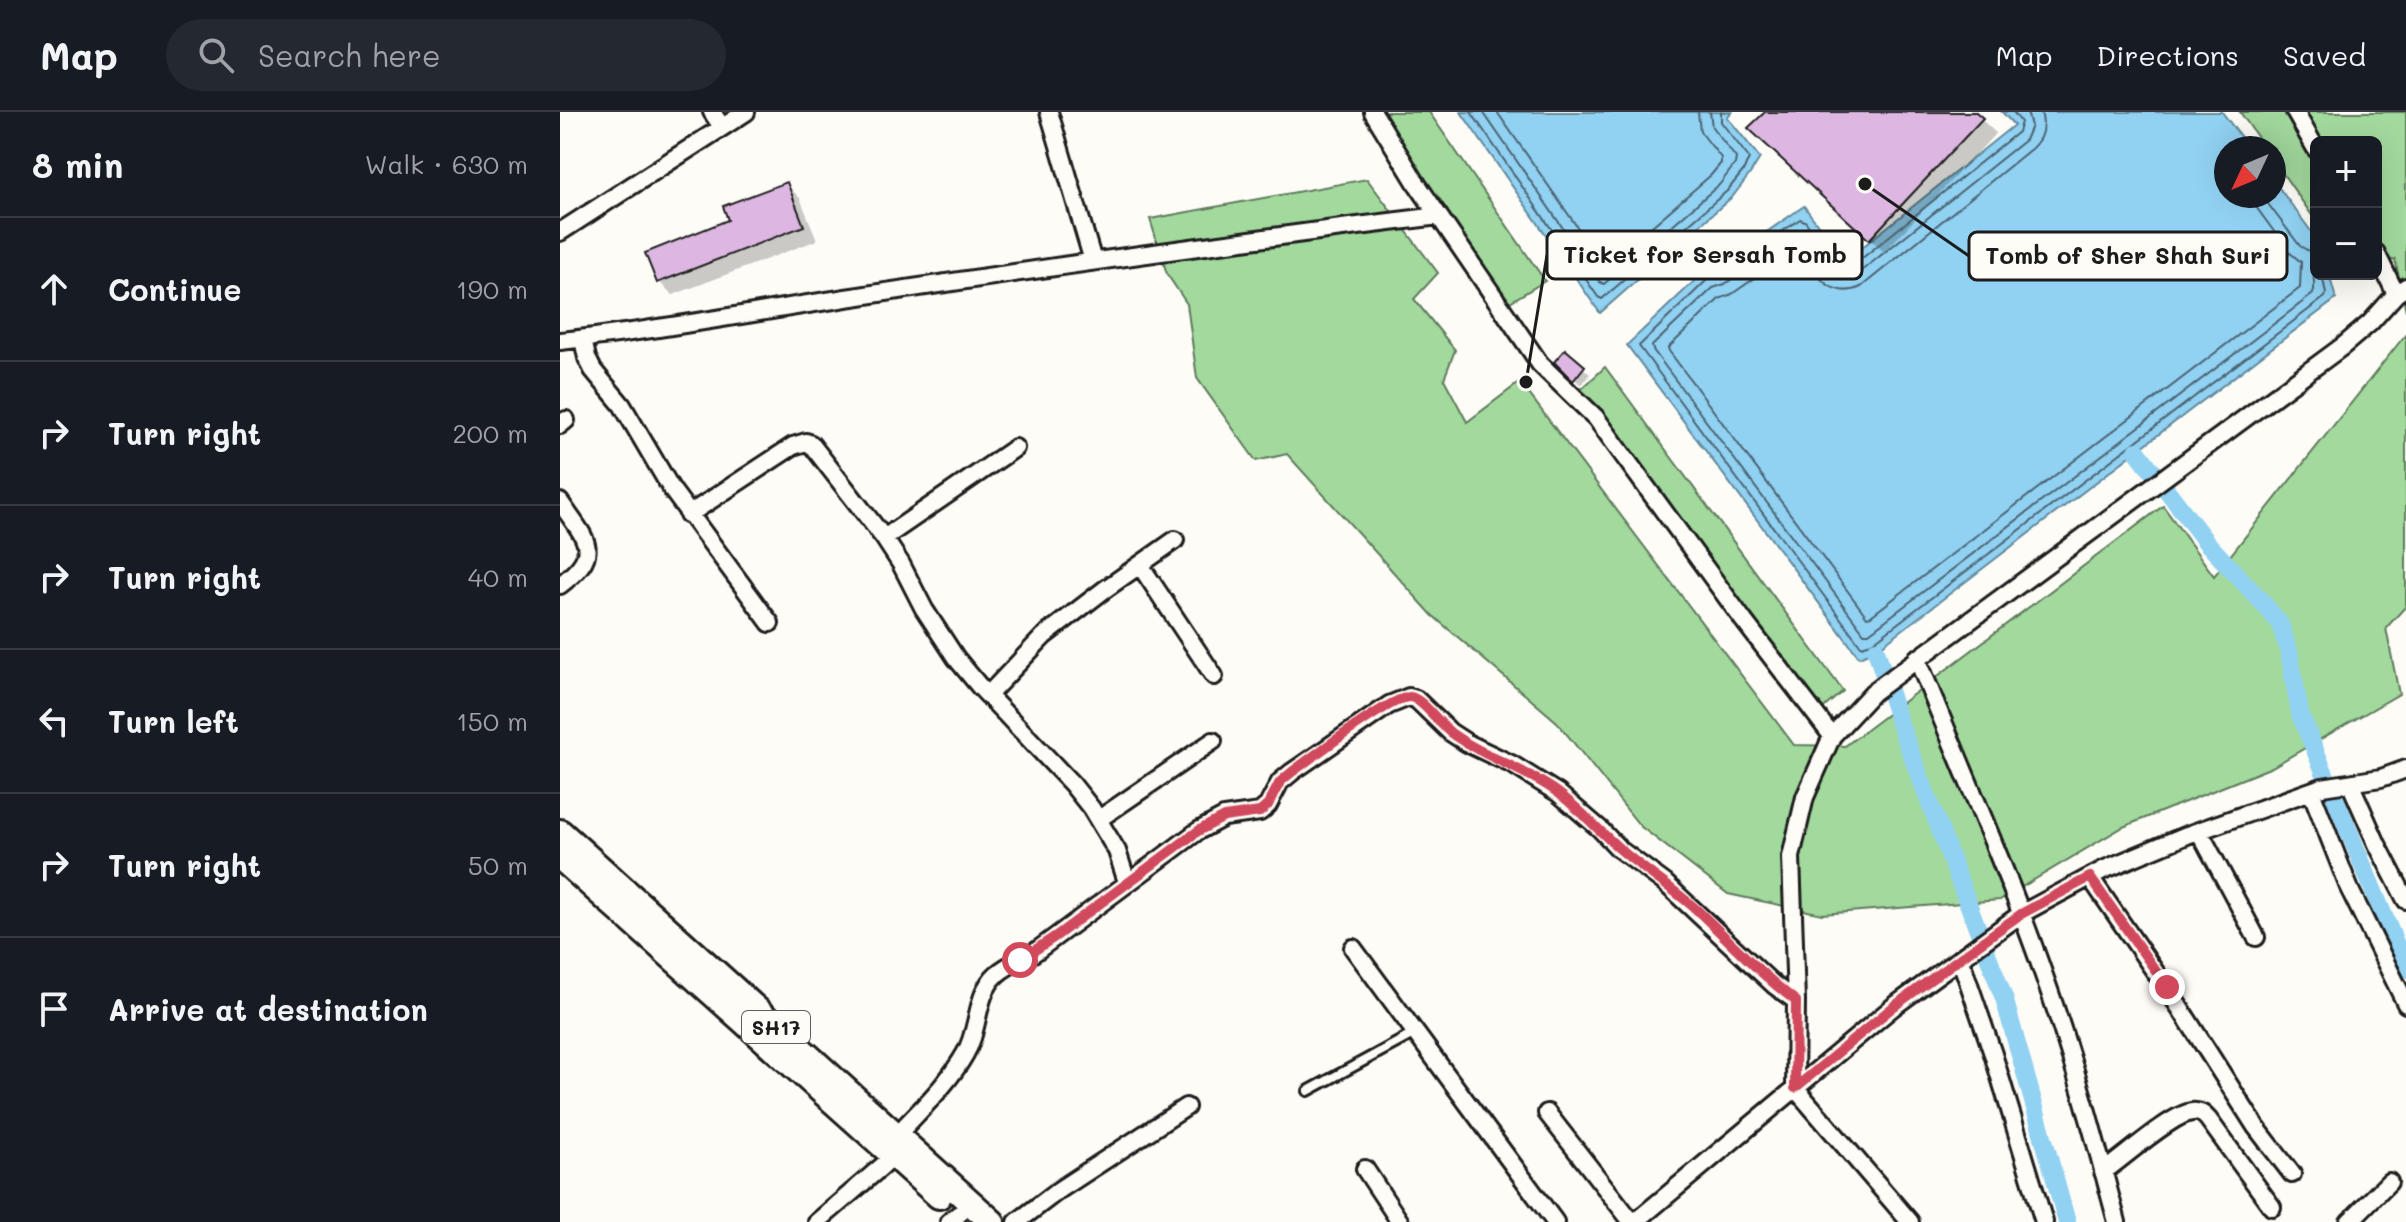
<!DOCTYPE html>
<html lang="en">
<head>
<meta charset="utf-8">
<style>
	:root { --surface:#171b24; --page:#242831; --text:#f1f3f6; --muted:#9ea1a6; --line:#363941 }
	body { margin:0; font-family:Mali,sans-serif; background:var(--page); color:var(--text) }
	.controls { position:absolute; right:24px; top:24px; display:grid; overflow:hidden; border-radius:12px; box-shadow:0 8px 32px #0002 }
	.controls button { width:72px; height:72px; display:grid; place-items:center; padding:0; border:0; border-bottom:2px solid var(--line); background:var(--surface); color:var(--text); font:40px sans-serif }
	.compass { position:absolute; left:1654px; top:24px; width:72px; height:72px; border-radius:50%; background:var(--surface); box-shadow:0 8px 32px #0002; rotate:226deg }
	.stop { position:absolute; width:24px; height:24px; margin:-18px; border:6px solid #d1495b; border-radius:50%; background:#fff }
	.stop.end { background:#d1495b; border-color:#fff; box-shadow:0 2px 8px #0008 }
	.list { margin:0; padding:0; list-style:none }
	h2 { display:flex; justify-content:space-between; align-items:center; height:104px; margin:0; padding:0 32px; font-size:34px }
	h2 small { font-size:26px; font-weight:400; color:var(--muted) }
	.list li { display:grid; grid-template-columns:52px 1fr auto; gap:24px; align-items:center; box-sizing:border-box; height:144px; padding:0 32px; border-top:2px solid var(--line) }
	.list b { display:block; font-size:30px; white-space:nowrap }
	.list em { font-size:26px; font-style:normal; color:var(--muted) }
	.icon { flex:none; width:44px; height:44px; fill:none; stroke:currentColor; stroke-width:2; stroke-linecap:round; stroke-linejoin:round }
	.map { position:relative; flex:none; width:1846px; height:1110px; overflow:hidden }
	header { display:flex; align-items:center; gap:48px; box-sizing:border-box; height:112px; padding:0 40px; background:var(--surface); border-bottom:2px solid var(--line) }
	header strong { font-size:38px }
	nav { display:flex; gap:44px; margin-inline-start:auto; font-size:28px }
	.search { width:560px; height:72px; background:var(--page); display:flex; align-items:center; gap:20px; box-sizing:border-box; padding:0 28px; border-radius:44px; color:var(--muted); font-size:30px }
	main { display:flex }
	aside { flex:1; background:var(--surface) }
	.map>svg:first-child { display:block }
	.green { fill:#a2d99d; stroke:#5f7a5c; stroke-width:2 }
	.water { fill:#91d1f2; stroke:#62899c; stroke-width:2 }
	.shadow { fill:#0003 }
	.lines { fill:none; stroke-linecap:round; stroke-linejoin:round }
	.shore { stroke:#4b6472; stroke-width:2 }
	.canal { stroke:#91d1f2; stroke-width:18 }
	.building { fill:#ddb7e1; stroke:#1c1c1c; stroke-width:2 }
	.service-casing { stroke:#1c1c1c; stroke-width:14 }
	.minor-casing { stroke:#1c1c1c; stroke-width:22 }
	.primary-casing { stroke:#1c1c1c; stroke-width:30 }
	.service { stroke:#fdfcf7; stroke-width:8 }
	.minor { stroke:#fdfcf7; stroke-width:16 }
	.primary { stroke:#fdfcf7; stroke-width:24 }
	.route { stroke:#d1495b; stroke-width:10 }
	.labels { text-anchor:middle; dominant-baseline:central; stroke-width:7; stroke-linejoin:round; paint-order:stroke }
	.shield { fill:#fdfcf7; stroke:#605f5e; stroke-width:2 }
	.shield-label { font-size:20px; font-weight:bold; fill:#1c1c1c }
	.leader { fill:none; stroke:#1c1c1c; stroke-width:3 }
	.callout-dot { fill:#1c1c1c; stroke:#fdfcf7; stroke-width:3 }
	.callout { fill:#fdfcf7; stroke:#1c1c1c; stroke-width:3 }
	.callout-label { font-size:24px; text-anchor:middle; font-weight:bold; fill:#1c1c1c }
</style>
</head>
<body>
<header>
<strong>Map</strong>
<div class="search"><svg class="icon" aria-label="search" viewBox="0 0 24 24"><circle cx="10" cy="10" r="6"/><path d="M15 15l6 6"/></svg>Search here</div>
<nav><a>Map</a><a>Directions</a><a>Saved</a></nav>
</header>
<main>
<aside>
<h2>8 min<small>Walk · 630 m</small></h2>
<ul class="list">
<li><svg class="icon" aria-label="ahead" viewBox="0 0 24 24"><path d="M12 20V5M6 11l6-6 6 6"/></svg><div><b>Continue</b></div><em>190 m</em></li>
<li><svg class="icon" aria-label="right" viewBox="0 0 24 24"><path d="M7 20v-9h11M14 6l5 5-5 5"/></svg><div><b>Turn right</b></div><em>200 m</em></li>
<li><svg class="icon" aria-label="right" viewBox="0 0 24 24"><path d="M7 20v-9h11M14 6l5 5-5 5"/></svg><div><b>Turn right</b></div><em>40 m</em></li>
<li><svg class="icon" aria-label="left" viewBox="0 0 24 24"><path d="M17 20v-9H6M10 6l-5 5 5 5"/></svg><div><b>Turn left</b></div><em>150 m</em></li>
<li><svg class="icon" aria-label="right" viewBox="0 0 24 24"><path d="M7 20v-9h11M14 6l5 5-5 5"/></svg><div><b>Turn right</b></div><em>50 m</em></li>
<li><svg class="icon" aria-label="arrive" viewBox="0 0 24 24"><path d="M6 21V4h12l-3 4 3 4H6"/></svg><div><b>Arrive at destination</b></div></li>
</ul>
</aside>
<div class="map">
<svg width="1846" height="1110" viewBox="0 0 1846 1110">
	<rect width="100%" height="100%" fill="#fdfcf7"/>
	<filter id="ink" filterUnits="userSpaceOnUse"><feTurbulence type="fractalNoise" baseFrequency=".0125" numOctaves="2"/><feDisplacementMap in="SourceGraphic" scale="16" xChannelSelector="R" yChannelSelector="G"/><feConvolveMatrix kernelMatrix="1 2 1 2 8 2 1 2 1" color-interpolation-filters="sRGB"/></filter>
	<g filter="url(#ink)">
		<!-- green -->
		<path class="green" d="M821,0H869L985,169L945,193Z
			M1680,0H1846V199L1835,147L1816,153V30H1756V109L1714,49V36H1705Z
			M807,67L878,161L854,187L895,238L884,267L907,310L960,270L1234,633L1285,634L1603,394L1654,464L1846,222V494L1826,516L1839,582L1712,655L1563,715L1440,788L1262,802L1168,782L1080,714L997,610L872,503L727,342L696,349L637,266L627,192L607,162L590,107Z
			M1045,255L1283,579L1259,600L1240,596L1013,285Z"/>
		<!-- water -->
		<path class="water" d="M901,0H1172L1167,5L1200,46L1190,62L1173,84L1040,201Z
			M1442,0H1662L1689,36H1666V84H1714V69L1756,126V162H1769L1776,187L1316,538L1299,545L1067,233L1145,159L1155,156L1244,94L1285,149L1454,13Z"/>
		<!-- shadow -->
		<path class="shadow" d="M1208,0H1413L1436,21L1324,140L1205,30Z
			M226,72L240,86L257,128L113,183L99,170L171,109Z
			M1005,240L1030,262L1021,273L997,250Z"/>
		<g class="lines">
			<!-- shore -->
			<path class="shore" d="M911,0L1038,185L1042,187L1167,79L1184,58L1189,46L1161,10V0
				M923,0L1040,170L1044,172L1160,72L1175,52L1176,46L1152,15L1150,0
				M937,0L1043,152L1046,154L1151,63L1161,51V46L1140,19L1138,0
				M1453,0L1461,10L1458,20L1290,156L1283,157L1278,154L1245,109L1240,107L1160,163L1148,167L1079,234L1301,534L1312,531L1765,185L1766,182L1762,162
				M1467,0L1471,14L1465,28L1295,164C1269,174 1255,140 1242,122L1238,121L1165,172L1153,176L1092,234L1093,238L1304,521H1309L1753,182C1757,172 1750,163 1756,152
				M1481,0C1485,14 1483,26 1472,36L1301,175C1270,189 1255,160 1239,139L1235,138L1172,182L1159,187L1108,236L1109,239L1307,505L1311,504L1740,176L1741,150L1729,140L1688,84
				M1702,84L1740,134L1747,138L1756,140"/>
			<!-- canal -->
			<path class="canal" d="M1577,339L1647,431L1703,491L1720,512L1729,539L1740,602L1846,857
				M1316,538L1339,610L1444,886L1507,1110"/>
		</g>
		<!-- building -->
		<path class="building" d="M1205,0H1416L1423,6L1309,128L1188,16Z
			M227,70L244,114L97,171L85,141L168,108L163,94Z
			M1005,237L1025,254L1013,269L994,250Z"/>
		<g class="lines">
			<defs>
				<path id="service" d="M748,979L855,921"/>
				<path id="minor" d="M152,0L162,15
					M489,0L533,149
					M813,0L857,72L980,252L1036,306L1184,509L1272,624
					M1735,0L1756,37
					M0,120L186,0
					M1816,141L1836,182
					M23,227L27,246L33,258L62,293L112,378L210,511
					M0,229C103,218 204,198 306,183C497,154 688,127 879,104
					M0,313L6,308
					M0,390C26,428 44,440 0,473
					M128,403L233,334L246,330L251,332L324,426L341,452L364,497L396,546L420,575L512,672L531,696L557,739L567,770
					M324,426L455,336
					M580,453L654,564
					M1357,546C1401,655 1450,764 1488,875C1515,952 1536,1031 1557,1110
					M428,583L484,524L544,478L615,428
					M1790,671L1817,732L1846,788
					M1751,679L1790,778L1846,892
					M539,707L653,629
					M1639,719L1696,825
					M1530,765L1620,896L1696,1015L1732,1062
					M793,836L995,1110
					M1400,846L1433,942L1484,1110
					M987,1001L1072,1110
					M336,1024C360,998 388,972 405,942C420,917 415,882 437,862C448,852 463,847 475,840L638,719L664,705L700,700L708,693L720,670L732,660L829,593L849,585L856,587L890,620L907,631L953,653L998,681L1040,717L1059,737L1105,771L1214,873L1236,889
					M805,1057L840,1110
					M1543,1060C1562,1047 1612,1002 1632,1000C1639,999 1643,1001 1648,1007L1712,1095
					M257,1110L334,1044
					M389,1110L399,1102
					M457,1110L499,1078L626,995
					M1075,1110L1333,895L1461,802L1543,758L1627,723L1762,675L1821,666L1846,657
					M1350,1110L1235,976L1236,889L1231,745L1245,685L1272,624L1313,580L1783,234L1810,211L1836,182L1846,175
					M1789,1110L1829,1070"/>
				<path id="primary" d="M0,720L432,1110
					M0,745L379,1084"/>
			</defs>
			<!-- service casing -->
			<use href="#service" class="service-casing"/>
			<!-- minor casing -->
			<use href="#minor" class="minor-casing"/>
			<!-- primary casing -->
			<use href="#primary" class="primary-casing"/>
			<!-- service -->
			<use href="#service" class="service"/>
			<!-- minor -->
			<use href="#minor" class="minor"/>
			<!-- primary -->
			<use href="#primary" class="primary"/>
		</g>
	</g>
	<g class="lines" filter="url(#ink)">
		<!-- route -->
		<path class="route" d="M460,848L496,824L638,719L664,705L700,700L708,693L720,670L732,660C750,647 832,584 850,585C862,586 880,613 891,621C923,645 964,656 997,680C1020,697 1039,719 1061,738C1085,759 1113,776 1137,798C1170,829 1200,862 1236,889L1235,976L1333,895L1437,819L1461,802L1530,765L1607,875"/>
	</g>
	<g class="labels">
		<!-- shield labels -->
		<rect class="shield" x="182" y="899" width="68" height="32" rx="6"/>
		<g class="shield-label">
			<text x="216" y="915">SH17</text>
		</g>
	</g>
	<!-- callouts -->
	<path class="leader" d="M966 270L987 143M1305 72L1409 144"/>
	<g class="callout-dot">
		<circle cx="966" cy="270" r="8"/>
		<circle cx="1305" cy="72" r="8"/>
	</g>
	<g class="callout">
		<rect x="987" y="119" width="315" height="48" rx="8"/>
		<rect x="1409" y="120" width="318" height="48" rx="8"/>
	</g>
	<g class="callout-label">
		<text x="1145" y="151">Ticket for Sersah Tomb</text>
		<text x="1568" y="152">Tomb of Sher Shah Suri</text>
	</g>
</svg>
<div class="controls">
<button>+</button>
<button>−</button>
</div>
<svg class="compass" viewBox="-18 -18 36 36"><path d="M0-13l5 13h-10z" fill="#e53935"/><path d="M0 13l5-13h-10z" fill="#9ea1a6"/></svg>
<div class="stop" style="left:460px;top:848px"></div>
<div class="stop end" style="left:1607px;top:875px"></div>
</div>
</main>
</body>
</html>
